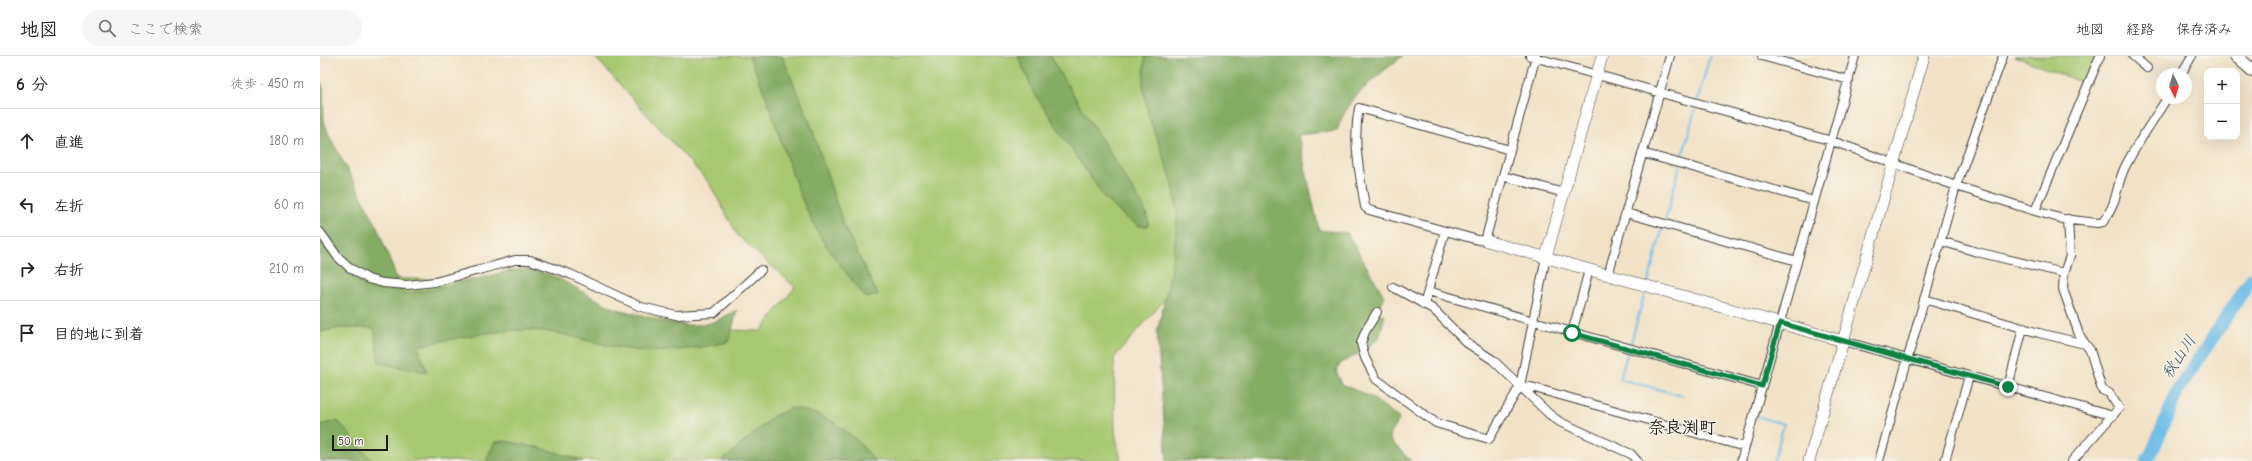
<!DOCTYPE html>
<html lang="ja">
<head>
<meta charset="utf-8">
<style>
	:root { --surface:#fff; --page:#f6f6f6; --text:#222; --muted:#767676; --line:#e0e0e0 }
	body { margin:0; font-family:"Comic Neue","Klee One",sans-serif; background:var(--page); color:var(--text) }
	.controls { position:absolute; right:12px; top:12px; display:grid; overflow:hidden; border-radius:8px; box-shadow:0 4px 16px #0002 }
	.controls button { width:36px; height:36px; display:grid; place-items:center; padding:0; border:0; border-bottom:1px solid var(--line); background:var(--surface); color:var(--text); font:20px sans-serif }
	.compass { position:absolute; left:1836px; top:12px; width:36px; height:36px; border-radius:50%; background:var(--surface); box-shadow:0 4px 16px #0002; rotate:175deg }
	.scale { position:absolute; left:12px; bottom:10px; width:56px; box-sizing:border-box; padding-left:4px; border:2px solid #1c1c1c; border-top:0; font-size:11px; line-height:14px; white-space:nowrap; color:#1c1c1c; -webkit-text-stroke:3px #f7f3e8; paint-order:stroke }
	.stop { position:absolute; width:12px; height:12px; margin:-9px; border:3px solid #0b8043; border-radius:50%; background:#fff }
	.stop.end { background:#0b8043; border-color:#fff; box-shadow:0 1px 4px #0008 }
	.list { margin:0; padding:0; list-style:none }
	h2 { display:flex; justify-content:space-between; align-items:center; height:52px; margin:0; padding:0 16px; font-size:17px }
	h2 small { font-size:13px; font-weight:400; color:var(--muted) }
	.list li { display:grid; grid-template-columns:26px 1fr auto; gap:12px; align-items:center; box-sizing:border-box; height:64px; padding:0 16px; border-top:1px solid var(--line) }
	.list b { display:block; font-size:15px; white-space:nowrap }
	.list em { font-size:13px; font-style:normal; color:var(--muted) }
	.icon { flex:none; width:22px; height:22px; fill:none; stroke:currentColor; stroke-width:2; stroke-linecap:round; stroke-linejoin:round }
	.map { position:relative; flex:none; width:1932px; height:405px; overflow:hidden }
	header { display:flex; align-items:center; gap:24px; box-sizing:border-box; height:56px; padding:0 20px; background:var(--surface); border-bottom:1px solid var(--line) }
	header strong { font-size:19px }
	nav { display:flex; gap:22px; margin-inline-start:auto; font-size:14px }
	.search { width:280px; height:36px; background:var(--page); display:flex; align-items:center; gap:10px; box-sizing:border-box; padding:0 14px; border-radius:22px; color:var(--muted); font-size:15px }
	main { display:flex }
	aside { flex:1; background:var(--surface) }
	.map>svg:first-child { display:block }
	.green { fill:#a7c871; stroke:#627246 }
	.forest { fill:#85ac63; stroke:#506440 }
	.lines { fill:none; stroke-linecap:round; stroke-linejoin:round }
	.stream { stroke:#6cbbe7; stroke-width:2 }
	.river { stroke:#6cbbe7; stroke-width:13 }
	.street-casing { stroke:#3c3a36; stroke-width:10 }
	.secondary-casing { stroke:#3c3a36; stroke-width:12 }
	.primary-casing { stroke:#3c3a36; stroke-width:14 }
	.street { stroke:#fff; stroke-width:8 }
	.secondary { stroke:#fff; stroke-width:11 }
	.primary { stroke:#fff; stroke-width:12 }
	.route { stroke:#0b8043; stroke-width:5 }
	.labels { text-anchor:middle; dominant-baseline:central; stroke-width:3; stroke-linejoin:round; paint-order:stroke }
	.water-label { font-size:16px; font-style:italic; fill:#385463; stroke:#f7f3e8 }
	.quarter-label { font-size:17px; font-weight:bold; fill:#1c1c1c; stroke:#f7f3e8 }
</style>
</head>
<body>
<header>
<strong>地図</strong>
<div class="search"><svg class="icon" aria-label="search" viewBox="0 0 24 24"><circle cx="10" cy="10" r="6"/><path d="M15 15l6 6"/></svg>ここで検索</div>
<nav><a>地図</a><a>経路</a><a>保存済み</a></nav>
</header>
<main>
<aside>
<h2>6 分<small>徒歩 · 450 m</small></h2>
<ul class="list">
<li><svg class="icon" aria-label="ahead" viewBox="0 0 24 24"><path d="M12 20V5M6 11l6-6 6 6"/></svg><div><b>直進</b></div><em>180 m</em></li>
<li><svg class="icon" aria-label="left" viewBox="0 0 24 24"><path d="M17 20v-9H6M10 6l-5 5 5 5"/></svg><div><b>左折</b></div><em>60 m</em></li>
<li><svg class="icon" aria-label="right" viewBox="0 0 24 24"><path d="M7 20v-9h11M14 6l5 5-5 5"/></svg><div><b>右折</b></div><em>210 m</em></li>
<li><svg class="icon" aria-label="arrive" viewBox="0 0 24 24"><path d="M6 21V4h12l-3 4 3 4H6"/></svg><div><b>目的地に到着</b></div></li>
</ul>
</aside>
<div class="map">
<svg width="1932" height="405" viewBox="0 0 1932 405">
	<rect width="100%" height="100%" fill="#f7f3e8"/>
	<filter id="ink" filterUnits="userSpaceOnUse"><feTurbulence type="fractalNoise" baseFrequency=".025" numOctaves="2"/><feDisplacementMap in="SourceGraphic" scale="8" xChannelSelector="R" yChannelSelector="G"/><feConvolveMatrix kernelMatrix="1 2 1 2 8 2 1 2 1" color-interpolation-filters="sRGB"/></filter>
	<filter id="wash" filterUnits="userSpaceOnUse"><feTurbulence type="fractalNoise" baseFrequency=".012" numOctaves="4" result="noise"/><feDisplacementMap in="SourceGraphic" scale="16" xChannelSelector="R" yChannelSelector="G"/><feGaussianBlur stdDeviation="0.9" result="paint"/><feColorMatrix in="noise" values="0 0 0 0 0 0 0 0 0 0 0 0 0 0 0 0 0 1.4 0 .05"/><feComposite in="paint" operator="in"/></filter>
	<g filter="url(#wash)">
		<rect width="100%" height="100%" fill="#f1e2c7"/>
		<!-- green -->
		<path class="green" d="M274,0H841L896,184L794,302L795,376L801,405H0V221L185,225L379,273L441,275L475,231L418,180L389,127Z
			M1694,0H1780L1768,29Z"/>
		<!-- forest -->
		<path class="forest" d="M429,0H462L490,66L523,168L558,239L546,242C529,220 510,198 496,173C467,119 456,56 429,0Z
			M698,0H731L736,11L822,148L828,162V170H819L806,162L785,143L714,37Z
			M825,0H1083C1057,20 1026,42 1017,75L978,79L999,174L1027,177L1064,240L1056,257L1065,259L1059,282L1043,295L1021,307L1016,315L1022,328L1051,341L1078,361L1079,364L1069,379L1070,384L1091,405H847L837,276L848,231L855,187L857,156L853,127L828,58L823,28Z
			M0,24L3,31L4,65L9,79L56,168L83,238C108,235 132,229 157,223C174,219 192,212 210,214C233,217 254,231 274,242C304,259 362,278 396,265C403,262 410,257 417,254L409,286C377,292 346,298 313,294C277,290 240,273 203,274C168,275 132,283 98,290L107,316L59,307L54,272H20L0,276Z
			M471,352C508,357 533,377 555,405H402L454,360Z
			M15,365L19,366L52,405H0V369Z
			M184,385L221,392L264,405H166L175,386Z"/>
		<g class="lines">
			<!-- stream -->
			<path class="stream" d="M1377,46L1390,0
				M1361,105L1376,50
				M1345,165L1360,110
				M1328,227L1343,169
				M1310,290L1326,233
				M1308,295L1300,323L1363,340
				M1438,361L1464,368L1454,405"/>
			<!-- river -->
			<path class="river" d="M1827,405L1833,394L1858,334L1932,222"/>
		</g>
	</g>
	<g filter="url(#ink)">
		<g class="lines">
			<defs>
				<path id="street" d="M1210,0L1512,85L1636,130L1715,155L1743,163L1777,167L1783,166C1798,147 1795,132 1805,111C1817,87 1833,65 1847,42
					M1442,0L1529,24
					M1813,0L1827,12
					M1861,18L1872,0
					M1322,97L1494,145
					M1183,120L1244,137
					M1715,155L1780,0
					M1306,157L1477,205
					M1748,163L1750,200L1744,217L1743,233L1760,281L1770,294L1782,334L1789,337L1799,352L1752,405
					M0,176L17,200L30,212L48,223L63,227L87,229L115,226L195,204H210L250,218L321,251L356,259L394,257L441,214
					M1165,185L1216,0
					M1167,185L1158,184L1049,154L1045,151C1040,117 1032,86 1039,52L1190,94
					M1621,185L1657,196L1744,217
					M1288,219L1350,0
					M1073,231L1113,253L1147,287L1173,304L1229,358L1240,366L1311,398L1317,405
					M1108,235L1442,330
					M1604,243L1719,277L1765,288
					M1104,249L1125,175
					M1057,256L1045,276L1041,287L1045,302L1056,323L1116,367L1169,383L1200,330L1226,201
					M1252,277L1269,214
					M1523,285L1793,360
					M1200,330L1211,331L1425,391
					M1688,331L1703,272
					M1421,405L1535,0
					M1559,405L1636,130L1683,0
					M1625,405L1649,320"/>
				<path id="secondary" d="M1167,185L1523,285
					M1226,201L1282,0
					M1489,405L1604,0"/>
				<path id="primary" d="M1916,0L1932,14"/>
			</defs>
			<!-- street casing -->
			<use href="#street" class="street-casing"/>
			<!-- secondary casing -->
			<use href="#secondary" class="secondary-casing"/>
			<!-- primary casing -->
			<use href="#primary" class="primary-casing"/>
			<!-- street -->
			<use href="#street" class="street"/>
			<!-- secondary -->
			<use href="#secondary" class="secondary"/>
			<!-- primary -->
			<use href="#primary" class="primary"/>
		</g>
	</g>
	<g class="lines" filter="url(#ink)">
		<!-- route -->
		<path class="route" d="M1252,277L1442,330L1460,267L1688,331"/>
	</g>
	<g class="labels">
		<!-- water labels -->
		<g class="water-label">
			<text transform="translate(1859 301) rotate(-57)">秋山川</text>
		</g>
		<!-- quarter labels -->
		<g class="quarter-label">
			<text x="1362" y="371">奈良渕町</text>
		</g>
	</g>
</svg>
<div class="controls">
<button>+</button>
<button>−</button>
</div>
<svg class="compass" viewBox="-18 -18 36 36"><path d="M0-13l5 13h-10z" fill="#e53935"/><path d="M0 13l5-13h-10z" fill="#767676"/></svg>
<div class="scale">50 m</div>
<div class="stop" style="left:1252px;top:277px"></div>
<div class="stop end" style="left:1688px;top:331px"></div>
</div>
</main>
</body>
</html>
